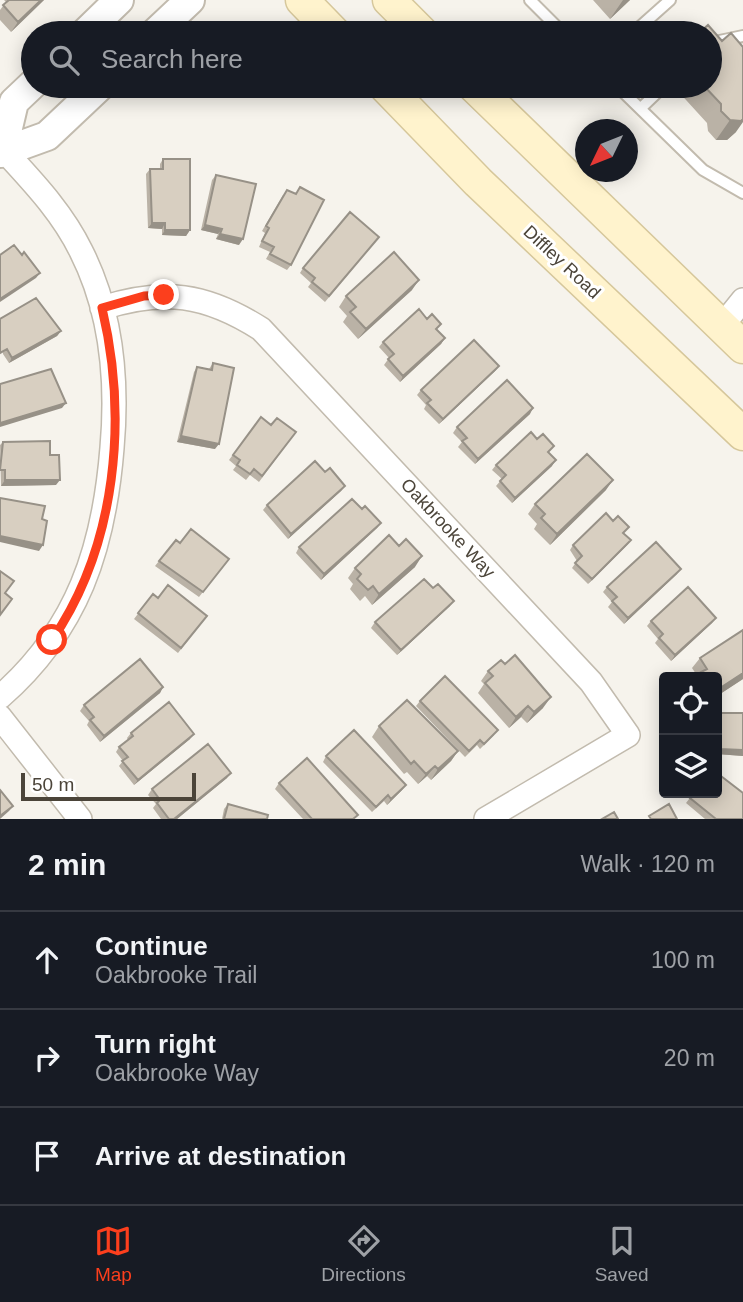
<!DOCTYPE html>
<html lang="en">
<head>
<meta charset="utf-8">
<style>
	:root { --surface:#171b24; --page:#242831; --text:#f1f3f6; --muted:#9ea1a6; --line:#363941; --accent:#fc3f1d }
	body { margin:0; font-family:Helvetica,sans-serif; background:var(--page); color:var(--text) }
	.controls { position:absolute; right:21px; bottom:21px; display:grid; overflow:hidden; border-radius:7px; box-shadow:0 4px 18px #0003 }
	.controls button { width:63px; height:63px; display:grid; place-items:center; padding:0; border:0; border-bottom:2px solid var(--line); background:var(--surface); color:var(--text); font:35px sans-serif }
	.compass { position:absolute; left:575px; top:119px; width:63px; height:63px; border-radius:50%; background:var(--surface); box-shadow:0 4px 18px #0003; rotate:227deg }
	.scale { position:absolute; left:21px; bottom:18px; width:175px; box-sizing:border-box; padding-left:7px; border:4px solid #4b4439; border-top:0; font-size:19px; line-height:24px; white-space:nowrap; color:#4b4439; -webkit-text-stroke:5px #fff; paint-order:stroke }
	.stop { position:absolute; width:21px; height:21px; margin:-16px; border:5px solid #fc3f1d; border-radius:50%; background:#fff }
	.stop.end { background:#fc3f1d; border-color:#fff; box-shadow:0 2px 7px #0008 }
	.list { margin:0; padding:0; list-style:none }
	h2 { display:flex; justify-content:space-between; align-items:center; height:91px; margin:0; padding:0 28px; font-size:30px }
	h2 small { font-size:23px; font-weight:400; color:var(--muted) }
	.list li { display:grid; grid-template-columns:46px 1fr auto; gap:21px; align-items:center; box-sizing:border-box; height:98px; padding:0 28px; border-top:2px solid var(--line) }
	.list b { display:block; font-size:26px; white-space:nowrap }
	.list p { margin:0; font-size:23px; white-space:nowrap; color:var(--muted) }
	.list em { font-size:23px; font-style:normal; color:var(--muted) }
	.icon { flex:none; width:38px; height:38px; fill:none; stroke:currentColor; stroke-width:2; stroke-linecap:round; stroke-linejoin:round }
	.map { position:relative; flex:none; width:743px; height:819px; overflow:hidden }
	.search { position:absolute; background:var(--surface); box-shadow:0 4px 18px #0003; left:21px; right:21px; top:21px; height:77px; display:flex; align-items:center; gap:18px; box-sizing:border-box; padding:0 24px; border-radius:38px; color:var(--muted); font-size:26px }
	.sheet { height:385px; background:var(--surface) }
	nav { display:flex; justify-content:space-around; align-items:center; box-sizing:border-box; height:98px; border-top:2px solid var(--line); background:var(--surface); font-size:19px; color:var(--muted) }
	nav a { display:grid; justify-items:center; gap:4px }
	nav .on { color:var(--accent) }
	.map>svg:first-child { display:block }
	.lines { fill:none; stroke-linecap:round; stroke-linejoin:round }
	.service-casing { stroke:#c2bbae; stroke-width:14 }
	.minor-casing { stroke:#c2bbae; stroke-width:26 }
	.tertiary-casing { stroke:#c2bbae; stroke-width:32 }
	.secondary-casing { stroke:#d6c79b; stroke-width:35 }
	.service { stroke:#fff; stroke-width:10 }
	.minor { stroke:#fff; stroke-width:23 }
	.tertiary { stroke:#fff; stroke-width:28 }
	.secondary { stroke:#fff3cd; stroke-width:32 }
	.wall { fill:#bab2a6 }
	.shaded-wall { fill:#979187 }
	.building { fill:#d8cfc1; stroke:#979187; stroke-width:2 }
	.route { stroke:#fc3f1d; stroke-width:9 }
	.labels { text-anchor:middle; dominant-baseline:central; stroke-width:6; stroke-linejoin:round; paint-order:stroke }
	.street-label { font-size:18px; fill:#4b4439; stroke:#fff }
</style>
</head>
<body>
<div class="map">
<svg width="743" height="819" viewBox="0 0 743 819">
	<rect width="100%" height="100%" fill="#f6f3ec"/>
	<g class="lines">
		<defs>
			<path id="service" d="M530,0L563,33
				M633,33L670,0
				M710,43L743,36
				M617,86L703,170L743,193
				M641,108L664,86"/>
			<path id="minor" d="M0,146C30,179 61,210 81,251C112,312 118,380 112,448C104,548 78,629 0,697
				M102,308C164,288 206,294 261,329L591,682L628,735L486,819
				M722,326L743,300
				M0,717L80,819"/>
			<path id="tertiary" d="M85,33L119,0
				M155,33L190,0
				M3,149L14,102L33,84
				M0,153L47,136L100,86"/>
			<path id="secondary" d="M302,0L334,33
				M389,0L422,33
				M385,86L478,182L743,434
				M474,86L743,347"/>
		</defs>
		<!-- service casing -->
		<use href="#service" class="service-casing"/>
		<!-- minor casing -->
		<use href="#minor" class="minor-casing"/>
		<!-- tertiary casing -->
		<use href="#tertiary" class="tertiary-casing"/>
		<!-- secondary casing -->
		<use href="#secondary" class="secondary-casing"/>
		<!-- service -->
		<use href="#service" class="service"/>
		<!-- minor -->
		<use href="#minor" class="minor"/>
		<!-- tertiary -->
		<use href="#tertiary" class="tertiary"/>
		<!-- secondary -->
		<use href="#secondary" class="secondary"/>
	</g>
	<!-- wall -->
	<path class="wall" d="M4,0H44L11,32L0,20V10L6,2Z
		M593,0H630L610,19Z
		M722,41L736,132L727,140H716L708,131L707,123L676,89L679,86H710Z
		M163,159L190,230L186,236L162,235V229L148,228L146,174L150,169H160V164Z
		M216,175L239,245L216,239L218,234L201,230L212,180Z
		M300,187L291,265L287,270L266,259L270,252L259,247L265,233L262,231L283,195L296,194Z
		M379,237L325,302L308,287L311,283L300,273L303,268Z
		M412,290L358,339L343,322L347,316L339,307L346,296Z
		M0,319L61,331L57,336L9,363L3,354Z
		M437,330L445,338L441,344L400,382L384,365L389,358L379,347L383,342Z
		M213,363L215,449L177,442L194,372L197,367L209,369Z
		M499,366L495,371L439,424L424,409L426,405L417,395L421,390Z
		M530,414L475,464L458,447L462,442L453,433L457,427Z
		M261,417L271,425L296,432L259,482L250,475L246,480L233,470L236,466L229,460Z
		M3,442L50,455L56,485L1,486L0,445Z
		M549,453L552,466L512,503L496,486L502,479L492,470L496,465Z
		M325,472L345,486L341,491L288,539L263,510L267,505Z
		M606,490L550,545L534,529L537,524L528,514L535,504Z
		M362,509L381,523L377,528L321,580L296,553L299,547Z
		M176,540L180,543L229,559L199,597L155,566Z
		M631,540L627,545L588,584L572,568L577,561L570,550L573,545Z
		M415,567L372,605L365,596L360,601L350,589L353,584L348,578L355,568Z
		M677,574L624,624L608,607L612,602L603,592L607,587Z
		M433,588L450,606L397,655L371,628L375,622Z
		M153,594L158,598L203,621L178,653L134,619Z
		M716,618L712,623L671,661L655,643L658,639L647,626L651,621Z
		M743,630V679L717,696V677H698L692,668L700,658Z
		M488,671L543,708L527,723L521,717L509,728L478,693L484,684L481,681Z
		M163,687L160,693L100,742L87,725L89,721L80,711L84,705Z
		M420,701L494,735L480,749L477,745L465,757L416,706Z
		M717,713H743V756L717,754Z
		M379,726L458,751L451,761L431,780L427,776L418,784L407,772L404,774L372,737Z
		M131,733L190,739L134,785L119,766L123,761L116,752L119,747L128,740L127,738Z
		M326,756L406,785L402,790L387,805L384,801L372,812L323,762Z
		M227,778L177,819H161L153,808L156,804L148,795L152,789Z
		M279,783L355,819H303L275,789Z
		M691,793H717L743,819H705L686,803L693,794Z
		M228,804L267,819H222L224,809Z"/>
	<!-- shaded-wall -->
	<path class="shaded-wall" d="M41,0H44L11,32L18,22Z
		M623,0H630L610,19Z
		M743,119V122L736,132L727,140H716L730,120Z
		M152,223H165L162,229L148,228Z
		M205,225L222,229L218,234L201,230Z
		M165,230H190L186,236L162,235Z
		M220,234L243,239L239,245L216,239Z
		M40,273L36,278L0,302V299Z
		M419,280L412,290L358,339L366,329Z
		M61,331L57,336L9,363L12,358Z
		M445,338L441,344L400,382L403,376Z
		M499,366L495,371L439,424L443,419Z
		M66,403L62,408L0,427V423Z
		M533,408L530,414L475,464L478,459Z
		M181,436L219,444L215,449L177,442Z
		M556,460L552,466L512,503L515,498Z
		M5,480H60L56,485L1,486Z
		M613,480L606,490L550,545L557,534Z
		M345,486L341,491L288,539L291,534Z
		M381,523L377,528L321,580L324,574Z
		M0,536L43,545L39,551L0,542Z
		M631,540L627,545L588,584L592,579Z
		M422,556L415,567L372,605L379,594Z
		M681,569L677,574L624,624L628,618Z
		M454,601L450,606L397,655L401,650Z
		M716,618L712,623L671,661L675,655Z
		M743,673V679L717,696V690Z
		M163,687L160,693L100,742L104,736Z
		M551,697L543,708L527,723L534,712Z
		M528,706L521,717L509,728L516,717Z
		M194,734L190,739L134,785L138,780Z
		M719,749L743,750V756L717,754V751Z
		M458,751L451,761L431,780L438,769Z
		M435,766L427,776L418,784L426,774Z
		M231,773L227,778L177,819H174Z
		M406,785L402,790L387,805L391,799Z
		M13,806L9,811L0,819V816Z"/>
	<!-- building -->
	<path class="building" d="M9,0H41L18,22L3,5Z
		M708,25L722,41L731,33L743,47V119L741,121L730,120L721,111V104L704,86H710V33H699Z
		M163,159H190V230H165V223H152L150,169H163Z
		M216,175L256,184L243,239L220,234L222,229L205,225Z
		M300,187L324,200L291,265L270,254L274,247L262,241L269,228L266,226L287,190L296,194Z
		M350,212L379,237L329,296L312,282L315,278L303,268Z
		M14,245L22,255L24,252L40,273L0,299V255Z
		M394,252L419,280L366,329L350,312L356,307L346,296Z
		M36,298L61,331L12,358L7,349L0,353V319Z
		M419,309L427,319L432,314L441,324L436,329L445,338L403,376L388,359L394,354L383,342Z
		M474,340L499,366L443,419L427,403L431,400L421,390Z
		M213,363L234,368L219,444L181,436L197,367L212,370Z
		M51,369L66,403L0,423V384Z
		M507,380L533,408L478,459L462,441L467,438L457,427Z
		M261,417L271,425L277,418L296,432L262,476L254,469L250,474L237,465L240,460L233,455Z
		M531,432L537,439L543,434L554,446L548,452L556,460L515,498L500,481L506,475L496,465Z
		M50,441V455H59L60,480H5V470H0L3,442Z
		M587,454L613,480L557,534L541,518L545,514L535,504Z
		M315,461L325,472L330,468L345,486L291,534L267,505Z
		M0,498L45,506L42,519L47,521L43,545L0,536Z
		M352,499L362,509L365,506L381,523L324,574L299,547Z
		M606,513L613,521L618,516L629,527L623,533L631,540L592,579L575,563L582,556L573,545Z
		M191,529L229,559L203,592L159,561L176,540L180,543Z
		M389,535L399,546L406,539L422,556L379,594L373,586L368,590L357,579L361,574L355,568Z
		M656,542L681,569L628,618L612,601L617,597L607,587Z
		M0,571L14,581L5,593L12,599L0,615Z
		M424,579L433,588L438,584L454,601L401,650L375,622Z
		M168,585L207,616L181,648L138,613L153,594L158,598Z
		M688,587L716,618L675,655L659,638L663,634L651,621Z
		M743,630V673L717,690V677H705L701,672L707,669L700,658Z
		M515,655L551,697L534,712L528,706L516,717L485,683L493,676L488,671L501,660L505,664Z
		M140,659L163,687L104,736L90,720L94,717L84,705Z
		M445,676L498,730L484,744L480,740L469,751L420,701Z
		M407,700L458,751L438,769L435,766L426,774L414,761L411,764L379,726Z
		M169,702L194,734L138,780L122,761L128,757L119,747L133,736L131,733Z
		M717,713H743V750L719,749V738H717Z
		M354,730L406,785L391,799L388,795L376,807L326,756Z
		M208,744L231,773L174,819H169L157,803L160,800L152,789Z
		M307,758L358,815L353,819H312L279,783Z
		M717,773L743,793V819H716L690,798L694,793H717Z
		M0,790L13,806L0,816Z
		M228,804L268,815L267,819H224Z
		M669,804L677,819H651L649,816Z
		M614,812L618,819H602Z"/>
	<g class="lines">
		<!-- route -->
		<path class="route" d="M52,640C117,545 128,418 102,308L144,296L164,295"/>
	</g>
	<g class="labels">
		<!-- street labels -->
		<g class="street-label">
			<text transform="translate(562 262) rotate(43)">Diffley Road</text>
			<text transform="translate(448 528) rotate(47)">Oakbrooke Way</text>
		</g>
	</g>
</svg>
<div class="controls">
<button><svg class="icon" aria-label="locate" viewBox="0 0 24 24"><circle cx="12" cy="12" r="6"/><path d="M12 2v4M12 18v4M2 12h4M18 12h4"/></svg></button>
<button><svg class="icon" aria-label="layers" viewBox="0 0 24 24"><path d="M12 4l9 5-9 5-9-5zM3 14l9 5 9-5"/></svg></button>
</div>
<svg class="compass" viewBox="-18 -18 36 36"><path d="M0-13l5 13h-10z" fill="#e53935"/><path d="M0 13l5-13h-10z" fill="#9ea1a6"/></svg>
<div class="scale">50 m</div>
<div class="stop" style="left:52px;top:640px"></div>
<div class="stop end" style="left:164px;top:295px"></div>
<div class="search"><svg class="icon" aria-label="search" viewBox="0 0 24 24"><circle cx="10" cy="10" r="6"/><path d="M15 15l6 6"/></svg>Search here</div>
</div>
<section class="sheet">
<h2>2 min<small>Walk · 120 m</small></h2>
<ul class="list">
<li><svg class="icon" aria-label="ahead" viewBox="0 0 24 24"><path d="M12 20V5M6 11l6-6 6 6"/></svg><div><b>Continue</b><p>Oakbrooke Trail</p></div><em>100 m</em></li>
<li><svg class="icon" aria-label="right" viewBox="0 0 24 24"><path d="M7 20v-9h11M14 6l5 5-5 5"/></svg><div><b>Turn right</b><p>Oakbrooke Way</p></div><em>20 m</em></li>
<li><svg class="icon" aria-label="arrive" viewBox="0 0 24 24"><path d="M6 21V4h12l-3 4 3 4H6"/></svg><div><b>Arrive at destination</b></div></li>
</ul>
</section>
<nav>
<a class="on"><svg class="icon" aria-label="map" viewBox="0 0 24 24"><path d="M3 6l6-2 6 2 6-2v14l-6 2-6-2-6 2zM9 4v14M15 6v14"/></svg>Map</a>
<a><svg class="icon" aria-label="directions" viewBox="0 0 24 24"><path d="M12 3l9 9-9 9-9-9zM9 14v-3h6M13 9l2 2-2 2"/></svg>Directions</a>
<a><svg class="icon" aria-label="saved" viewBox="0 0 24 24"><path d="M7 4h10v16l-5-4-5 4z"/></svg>Saved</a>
</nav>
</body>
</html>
